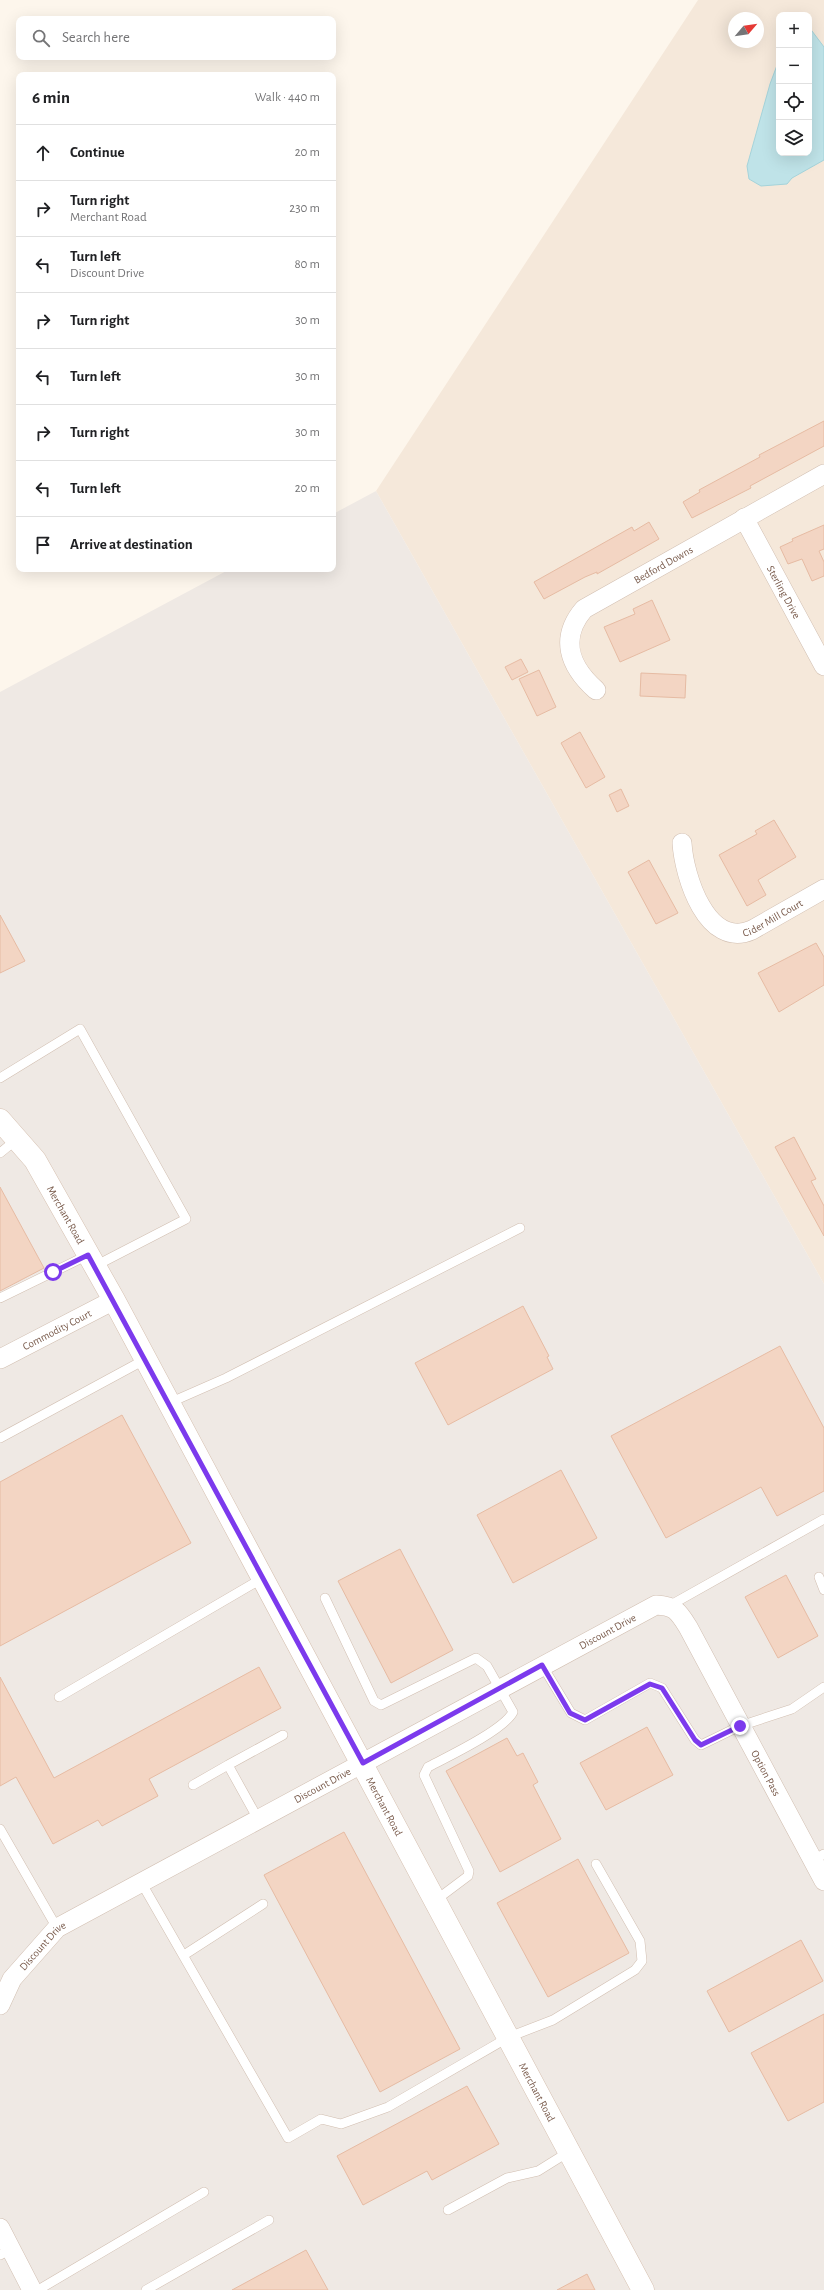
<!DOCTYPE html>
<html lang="en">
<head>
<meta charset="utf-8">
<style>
	:root { --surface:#fff; --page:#f6f6f6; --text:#202124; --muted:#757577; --line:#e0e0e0 }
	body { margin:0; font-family:"Alegreya Sans",sans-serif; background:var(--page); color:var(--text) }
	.controls { position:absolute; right:12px; top:12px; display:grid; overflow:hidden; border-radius:8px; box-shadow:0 4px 16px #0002 }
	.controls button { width:36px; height:36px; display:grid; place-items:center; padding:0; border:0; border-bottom:1px solid var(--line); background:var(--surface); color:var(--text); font:20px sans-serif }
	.compass { position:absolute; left:728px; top:12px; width:36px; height:36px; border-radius:50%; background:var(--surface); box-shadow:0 4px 16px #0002; rotate:61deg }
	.stop { position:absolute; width:12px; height:12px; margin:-9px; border:3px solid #7c3aed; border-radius:50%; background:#fff }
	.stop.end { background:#7c3aed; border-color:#fff; box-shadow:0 1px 4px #0008 }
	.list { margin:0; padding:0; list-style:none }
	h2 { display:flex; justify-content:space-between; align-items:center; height:52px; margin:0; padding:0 16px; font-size:17px }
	h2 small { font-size:13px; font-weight:400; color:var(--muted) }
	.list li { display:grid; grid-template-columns:26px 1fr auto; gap:12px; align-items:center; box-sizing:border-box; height:56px; padding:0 16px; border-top:1px solid var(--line) }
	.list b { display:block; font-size:15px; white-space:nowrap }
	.list p { margin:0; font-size:13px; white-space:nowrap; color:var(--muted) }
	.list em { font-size:13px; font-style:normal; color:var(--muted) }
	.icon { flex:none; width:22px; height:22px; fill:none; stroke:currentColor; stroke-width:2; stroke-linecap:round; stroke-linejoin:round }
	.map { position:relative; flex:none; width:824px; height:2290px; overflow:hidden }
	.search { position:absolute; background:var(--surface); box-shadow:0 4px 16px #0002; left:16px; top:16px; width:320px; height:44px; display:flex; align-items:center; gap:10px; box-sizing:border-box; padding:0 14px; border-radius:8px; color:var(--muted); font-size:15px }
	.panel { position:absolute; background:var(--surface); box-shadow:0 4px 16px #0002; left:16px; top:72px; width:320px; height:500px; border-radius:8px }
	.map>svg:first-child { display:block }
	.residential { fill:#f5e8da; fill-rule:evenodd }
	.industrial { fill:#efe9e4 }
	.water { fill:#bfe3e8; stroke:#a5d3da }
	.building { fill:#f3d5c3; stroke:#e6bba3 }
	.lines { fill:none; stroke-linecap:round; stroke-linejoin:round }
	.lane-casing { stroke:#d1beb0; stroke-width:10 }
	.street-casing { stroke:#d1beb0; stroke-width:20 }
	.secondary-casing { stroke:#d6c0b0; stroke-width:23 }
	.lane { stroke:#fff; stroke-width:9 }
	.street { stroke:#fff; stroke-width:19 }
	.secondary { stroke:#fff; stroke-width:22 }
	.route { stroke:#7c3aed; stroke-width:5 }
	.labels { text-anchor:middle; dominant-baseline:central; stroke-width:4; stroke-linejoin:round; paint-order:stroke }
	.street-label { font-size:11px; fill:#7a5c4d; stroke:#fffaf3 }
</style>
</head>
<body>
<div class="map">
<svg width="824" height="2290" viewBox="0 0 824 2290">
	<rect width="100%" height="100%" fill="#fdf6ec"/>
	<!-- residential -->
	<path class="residential" d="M698,0H824V1284L376,491ZM779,15H809V153H779ZM734,18H758V42H734Z"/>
	<!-- industrial -->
	<path class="industrial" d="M376,491L824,1284V2290H0V692L230,569H333V514Z"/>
	<!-- water -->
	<path class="water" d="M809,27L824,47V160L792,178L787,184L761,186L749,179L747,166L770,84L779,60V153H809Z"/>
	<!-- building -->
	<path class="building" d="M824,421V446L750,486L751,488L692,518L683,502L700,492L699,490L760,457L759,455Z
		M649,522L659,539L597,574V572L585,577L544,599L534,582L632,527L634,531Z
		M824,525V549L819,551L824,562V576L812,581L802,559L788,564L780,547L793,541L792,539Z
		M652,600L670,640L620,662L604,627L635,614L633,609Z
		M521,659L528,672L512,680L505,667Z
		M539,670L556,707L537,716L519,679Z
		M641,673L686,675L685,698L640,696Z
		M580,732L605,777L586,788L561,743Z
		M621,789L629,806L617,812L609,795Z
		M774,820L796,857L758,880L766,895L747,906L719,855L757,834L755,831Z
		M649,860L678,913L656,924L628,872Z
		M0,915L25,961L0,973Z
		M816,943L824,957V985L779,1012L758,973Z
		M794,1137L816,1179L811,1181L824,1206V1236L775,1147Z
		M0,1187L44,1268L0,1291Z
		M523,1306L549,1356L547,1357L553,1369L448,1425L415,1363Z
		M780,1346L824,1428V1491L777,1516L761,1487L666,1538L611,1436Z
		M122,1415L191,1543L0,1646V1482Z
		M561,1470L597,1538L513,1583L477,1515Z
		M400,1549L453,1650L391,1683L338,1581Z
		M786,1575L818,1636L778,1658L745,1597Z
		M259,1667L281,1708L149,1779L158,1796L102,1826L98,1820L53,1844L16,1777L0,1786V1677L54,1778Z
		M647,1727L673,1775L606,1810L580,1763Z
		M507,1738L517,1756L523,1753L538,1782L533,1785L561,1839L500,1872L446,1771Z
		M344,1832L460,2049L380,2092L264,1875Z
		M578,1859L629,1953L548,1997L497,1903Z
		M801,1940L823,1981L729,2032L707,1991Z
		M824,2014V2102L788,2121L751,2053Z
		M467,2086L499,2144L432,2180L427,2171L363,2205L337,2156Z
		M306,2250L328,2290H232Z
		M587,2274L595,2290H557Z"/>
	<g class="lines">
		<defs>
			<path id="lane" d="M0,1078L80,1029L186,1219L95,1266
				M0,1153L17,1139
				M0,1298L88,1255
				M169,1403L226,1378L520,1228
				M0,1438L146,1359
				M819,1577L824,1590
				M325,1598L374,1701L381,1705L476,1658L487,1666L513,1712C504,1730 447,1757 428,1767L424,1775L469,1871L468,1876L436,1900
				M669,1606L824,1519
				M542,1665L571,1713L585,1720L650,1683L662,1688L695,1740L701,1745L740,1726L792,1709L824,1687
				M59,1697L263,1578
				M193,1785L228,1765
				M258,1819L228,1765L283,1735
				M0,1829L57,1928
				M813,1860L824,1854
				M141,1882L288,2138L321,2119L341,2124L388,2107L509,2037L553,2020L635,1970L642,1961L640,1941L596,1864
				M184,1955L263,1904
				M448,2210L507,2178L538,2171L570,2151
				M0,2255L11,2249
				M38,2290L204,2192
				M146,2290L269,2220"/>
			<g id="street">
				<path id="s1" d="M744,518L824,666"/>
				<path id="s2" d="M596,690C569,666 559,638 584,609L824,474"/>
				<path id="s3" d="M682,843C684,876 707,950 752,930L824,889"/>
				<path id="s4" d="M0,1359L114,1300"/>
				<path id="s5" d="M0,2005L12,1979L57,1928L656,1605C675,1606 678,1611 688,1627L824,1881"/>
				<path d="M0,2228L32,2290"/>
			</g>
			<g id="secondary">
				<path id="s6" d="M0,1120L35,1160L114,1300L643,2290"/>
			</g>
		</defs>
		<!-- lane casing -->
		<use href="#lane" class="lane-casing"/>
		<!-- street casing -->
		<use href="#street" class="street-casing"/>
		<!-- secondary casing -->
		<use href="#secondary" class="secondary-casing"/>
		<!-- lane -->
		<use href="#lane" class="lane"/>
		<!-- street -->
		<use href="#street" class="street"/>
		<!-- secondary -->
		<use href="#secondary" class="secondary"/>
	</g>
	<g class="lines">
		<!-- route -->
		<path class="route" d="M53,1272L88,1255L363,1763L542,1665L570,1713L585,1720L650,1684L662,1688L695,1740L701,1745L740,1726"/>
	</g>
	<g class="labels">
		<!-- street labels -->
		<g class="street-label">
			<text stroke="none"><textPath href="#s2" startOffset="184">Bedford Downs</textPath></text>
			<text stroke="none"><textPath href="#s1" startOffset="84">Sterling Drive</textPath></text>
			<text stroke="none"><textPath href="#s3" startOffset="153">Cider Mill Court</textPath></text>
			<text stroke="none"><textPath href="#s6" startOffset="116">Merchant Road</textPath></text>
			<text stroke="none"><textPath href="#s4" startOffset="64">Commodity Court</textPath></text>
			<text stroke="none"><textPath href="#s5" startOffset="722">Discount Drive</textPath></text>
			<text stroke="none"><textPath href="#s5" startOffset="984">Option Pass</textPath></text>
			<text stroke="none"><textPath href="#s5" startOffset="398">Discount Drive</textPath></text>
			<text stroke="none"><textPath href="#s6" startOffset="788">Merchant Road</textPath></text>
			<text stroke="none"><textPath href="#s5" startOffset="74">Discount Drive</textPath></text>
			<text stroke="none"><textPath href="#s6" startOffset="1112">Merchant Road</textPath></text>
		</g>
	</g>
</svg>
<div class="controls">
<button>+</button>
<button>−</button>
<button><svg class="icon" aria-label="locate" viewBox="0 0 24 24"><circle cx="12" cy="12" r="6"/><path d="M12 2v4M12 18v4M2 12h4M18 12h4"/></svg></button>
<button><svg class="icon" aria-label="layers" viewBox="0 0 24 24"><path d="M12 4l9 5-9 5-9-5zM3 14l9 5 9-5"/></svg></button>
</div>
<svg class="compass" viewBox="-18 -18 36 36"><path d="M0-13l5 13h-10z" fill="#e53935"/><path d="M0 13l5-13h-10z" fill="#757577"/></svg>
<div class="stop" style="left:53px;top:1272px"></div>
<div class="stop end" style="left:740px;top:1726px"></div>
<div class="search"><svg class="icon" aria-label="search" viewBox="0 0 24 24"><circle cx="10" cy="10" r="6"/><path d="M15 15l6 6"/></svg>Search here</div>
<section class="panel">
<h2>6 min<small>Walk · 440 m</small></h2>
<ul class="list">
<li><svg class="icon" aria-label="ahead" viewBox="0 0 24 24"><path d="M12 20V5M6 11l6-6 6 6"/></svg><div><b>Continue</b></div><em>20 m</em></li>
<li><svg class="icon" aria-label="right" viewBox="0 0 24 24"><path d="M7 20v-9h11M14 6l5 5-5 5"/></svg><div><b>Turn right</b><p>Merchant Road</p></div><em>230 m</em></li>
<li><svg class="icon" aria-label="left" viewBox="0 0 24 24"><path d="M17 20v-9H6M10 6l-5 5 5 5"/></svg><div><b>Turn left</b><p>Discount Drive</p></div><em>80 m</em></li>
<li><svg class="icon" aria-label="right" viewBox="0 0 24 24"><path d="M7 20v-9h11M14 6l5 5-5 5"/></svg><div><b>Turn right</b></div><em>30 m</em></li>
<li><svg class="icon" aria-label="left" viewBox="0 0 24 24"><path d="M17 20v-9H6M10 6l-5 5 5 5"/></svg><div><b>Turn left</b></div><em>30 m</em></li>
<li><svg class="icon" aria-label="right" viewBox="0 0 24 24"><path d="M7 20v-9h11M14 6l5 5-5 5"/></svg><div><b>Turn right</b></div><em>30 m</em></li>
<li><svg class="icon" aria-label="left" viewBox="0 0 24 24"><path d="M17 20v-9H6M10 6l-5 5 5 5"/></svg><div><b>Turn left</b></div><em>20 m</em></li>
<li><svg class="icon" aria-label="arrive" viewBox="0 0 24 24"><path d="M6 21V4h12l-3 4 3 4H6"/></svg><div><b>Arrive at destination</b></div></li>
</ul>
</section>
</div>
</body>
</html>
